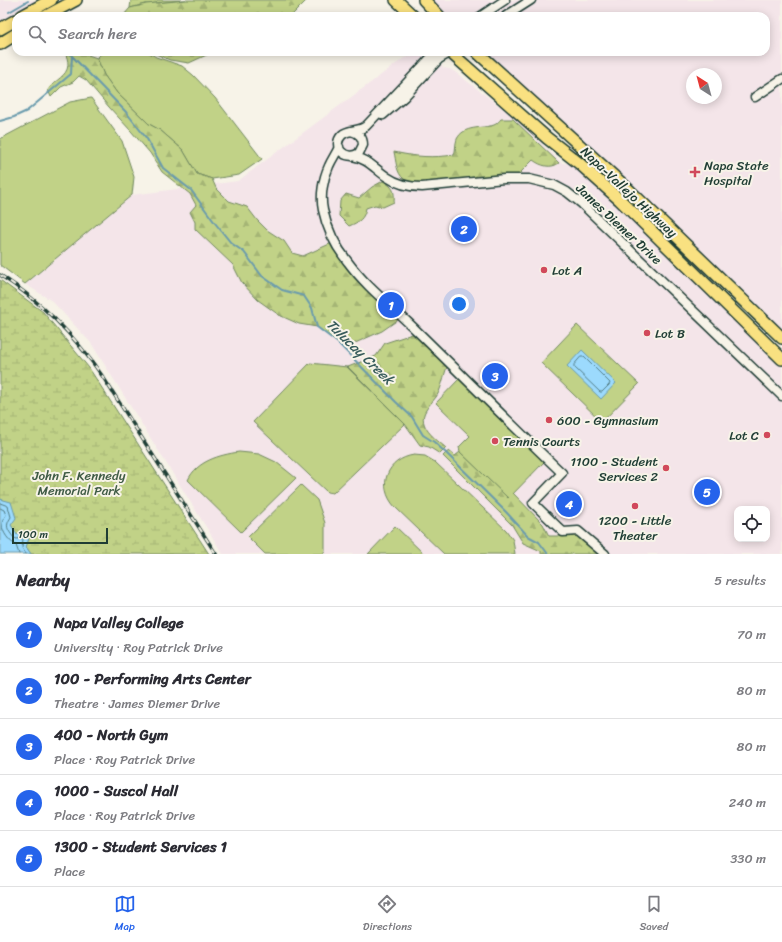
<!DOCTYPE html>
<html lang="en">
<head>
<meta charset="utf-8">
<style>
	:root { --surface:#fff; --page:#f7f7f7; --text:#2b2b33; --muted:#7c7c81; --line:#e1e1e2; --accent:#2563eb }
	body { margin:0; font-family:Sriracha,sans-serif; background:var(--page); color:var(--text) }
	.controls { position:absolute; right:12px; bottom:12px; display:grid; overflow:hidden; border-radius:8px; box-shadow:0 2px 10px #0003 }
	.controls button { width:36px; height:36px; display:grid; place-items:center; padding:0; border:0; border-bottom:1px solid var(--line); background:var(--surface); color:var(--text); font:20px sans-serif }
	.compass { position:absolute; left:686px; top:68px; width:36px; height:36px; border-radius:50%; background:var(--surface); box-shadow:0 2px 10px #0003; rotate:324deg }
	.scale { position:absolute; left:12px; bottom:10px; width:96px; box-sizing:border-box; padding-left:4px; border:2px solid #1f3d34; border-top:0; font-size:11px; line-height:14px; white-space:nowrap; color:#1f3d34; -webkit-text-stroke:3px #f7f3e8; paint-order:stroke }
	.you { position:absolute; left:459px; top:304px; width:14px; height:14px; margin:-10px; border:3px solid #fff; border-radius:50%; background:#1a73e8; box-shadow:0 0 0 6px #1a73e833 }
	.badge { display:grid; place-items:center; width:26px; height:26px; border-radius:50%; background:var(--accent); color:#fff; font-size:13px; font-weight:700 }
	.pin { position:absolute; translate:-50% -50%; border:2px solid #fff; box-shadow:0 1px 4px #0006 }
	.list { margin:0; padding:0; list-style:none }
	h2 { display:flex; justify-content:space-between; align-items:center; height:52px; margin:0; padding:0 16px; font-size:17px }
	h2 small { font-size:13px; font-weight:400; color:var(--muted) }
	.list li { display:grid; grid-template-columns:26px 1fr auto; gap:12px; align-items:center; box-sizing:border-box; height:56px; padding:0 16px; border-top:1px solid var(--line) }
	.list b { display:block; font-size:15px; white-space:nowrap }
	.list p { margin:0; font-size:13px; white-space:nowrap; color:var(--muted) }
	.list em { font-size:13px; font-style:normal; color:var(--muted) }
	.icon { flex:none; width:22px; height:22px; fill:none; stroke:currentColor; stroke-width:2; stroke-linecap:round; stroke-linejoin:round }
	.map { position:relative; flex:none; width:782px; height:554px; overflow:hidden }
	.search { position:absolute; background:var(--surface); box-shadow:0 2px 10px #0003; left:12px; right:12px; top:12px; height:44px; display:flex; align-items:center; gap:10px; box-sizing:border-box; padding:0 14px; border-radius:12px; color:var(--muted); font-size:15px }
	.sheet { height:332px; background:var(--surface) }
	nav { display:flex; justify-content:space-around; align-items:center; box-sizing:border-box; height:56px; border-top:1px solid var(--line); background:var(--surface); font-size:11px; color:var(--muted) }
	nav a { display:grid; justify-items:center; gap:2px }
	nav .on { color:var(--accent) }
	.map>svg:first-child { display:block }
	.built { fill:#f4e5e9; fill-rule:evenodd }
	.green { fill:#c1d287; stroke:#70885e }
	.forest { fill:url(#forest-firs); stroke:#70885e }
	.wetland { fill:url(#wetland-marsh); stroke:#70885e }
	.water { fill:#9cdafd; stroke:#6a9bad }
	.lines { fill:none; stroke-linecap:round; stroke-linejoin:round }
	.shore { stroke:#517c84; stroke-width:1 }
	.stream { stroke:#6a9bad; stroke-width:2 }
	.minor-casing { stroke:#1f3d34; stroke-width:11 }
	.major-casing { stroke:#1f3d34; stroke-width:14 }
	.minor { stroke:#f7f3e8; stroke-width:8 }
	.major { stroke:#f9e181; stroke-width:11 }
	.rail-casing { stroke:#1f3d34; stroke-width:3.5 }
	.rail { stroke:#f7f3e8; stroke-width:2; stroke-dasharray:6; stroke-linecap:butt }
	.poi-dot { fill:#d1495b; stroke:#f7f3e8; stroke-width:1.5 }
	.labels { text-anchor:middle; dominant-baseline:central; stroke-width:4; stroke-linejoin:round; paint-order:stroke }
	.poi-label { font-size:13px; fill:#1f3d34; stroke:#f7f3e8; text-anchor:start }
	.street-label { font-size:13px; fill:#1f3d34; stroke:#f7f3e8 }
	.park-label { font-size:13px; fill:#3f5b45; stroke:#f7f3e8 }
	.water-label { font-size:14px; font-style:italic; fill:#385c5c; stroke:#f7f3e8 }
</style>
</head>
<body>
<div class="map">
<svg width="782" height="554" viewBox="0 0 782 554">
	<defs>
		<pattern id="forest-firs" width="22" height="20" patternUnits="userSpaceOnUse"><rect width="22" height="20" fill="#c1d287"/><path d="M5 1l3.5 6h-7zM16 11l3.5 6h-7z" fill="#a5b575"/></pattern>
		<pattern id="wetland-marsh" width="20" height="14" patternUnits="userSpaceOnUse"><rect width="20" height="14" fill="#c1d287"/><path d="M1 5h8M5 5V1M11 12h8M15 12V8" fill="none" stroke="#a5b575"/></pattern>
	</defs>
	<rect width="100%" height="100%" fill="#f7f3e8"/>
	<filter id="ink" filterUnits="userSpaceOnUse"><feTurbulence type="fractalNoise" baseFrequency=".025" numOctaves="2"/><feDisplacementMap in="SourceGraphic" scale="8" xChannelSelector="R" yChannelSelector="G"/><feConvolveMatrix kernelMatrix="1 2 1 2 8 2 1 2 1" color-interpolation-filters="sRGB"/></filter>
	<g filter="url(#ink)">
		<!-- built -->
		<path class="built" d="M0,0H51L0,29Z
			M424,0H782V338L477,52H766V16H439ZM692,74H716V98H692Z
			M429,53L444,68L450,69L455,72L514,117L562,163L580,164L782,359V554H223L91,343L52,301L25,284L132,195L238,181L404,58ZM737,509H767V539H737Z"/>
		<!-- green -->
		<path class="green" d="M131,0H186L146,4L130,8Z
			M103,52H148L156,57L182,66L193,75L215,98L262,159L239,175L212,179L197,174L183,150L160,130L149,124L117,93L104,75L97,58Z
			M91,98L122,141L134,177L132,195L25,284L0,265V139L70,102Z
			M577,325L639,384L602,422L541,363Z
			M310,363L347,367L405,424L333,493L327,492L253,422Z
			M459,379L545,461L508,499L460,452L459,447L470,436L436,403Z
			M239,452L259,454L276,462L296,478L241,532L188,480C197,461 219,455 239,452Z
			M414,455L425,456L435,462L506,530L513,540L515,554H444L395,507C376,486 387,459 414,455Z
			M301,485L317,500L325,523V550L323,554H265L248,537Z
			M395,526L424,554H368Z"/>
		<!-- forest -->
		<path class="forest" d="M186,0H307L291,16H123L130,8L146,4Z
			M64,52H83L85,54L97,58L104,75L117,93L149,124L160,130L183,150L197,174L212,179L216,188L229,201L247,207L257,220L267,230L284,241L292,253L303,256L334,242L339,249L402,317L382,331L353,344L338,343L317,327L299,324L279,315L258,300L242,283L233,265L195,229V222L190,212L196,205L190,194L162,172L150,153L131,131L109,107L86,80L79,76L73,82L61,87L51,97L48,90C55,79 67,77 68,65C68,60 67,56 64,52Z
			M151,52H213L189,63L170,60Z
			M501,119H513L559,163C551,169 541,166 533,160L515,178L417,187C410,179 410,183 404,179C396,173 396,160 394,152C416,157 432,158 454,155C456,150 455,144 457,139C464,125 481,129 494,125C497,124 499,121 501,119Z
			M383,181C393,187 395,190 394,202L383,207L375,205L366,208C364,219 359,222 349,226L339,216L340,201L346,194L359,198L372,187Z
			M418,332L449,363C444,372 443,383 439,392C436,399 429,404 426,410C416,426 436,439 446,448L440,454L429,447L420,445L405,424L348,367L376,356L385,343Z
			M449,451L455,456L460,452L508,498L513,493L543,524L549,536H567L577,533L605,554H541V551L523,543L512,525L443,456L446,453Z"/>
		<!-- wetland -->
		<path class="wetland" d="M0,280L43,312L89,368L209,554H31L26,547L29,538L17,536L11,525V503L0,499Z"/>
		<!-- water -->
		<path class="water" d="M582,350L616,383L601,399L567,366Z
			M0,499L11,502L16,518L11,525L17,535L22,532L29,538L26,547L31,554H0Z"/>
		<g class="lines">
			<!-- shore -->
			<path class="shore" d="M581,357H584L610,383L609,385L602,392H600L574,367V365Z
				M0,503L8,506L11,517C5,526 7,529 14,538L17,539L21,538L23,539L22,548L26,554
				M0,508L4,510L6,515C4,518 2,521 2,524C2,533 10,542 16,545L19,554"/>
			<!-- stream -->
			<path class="stream" d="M9,12L28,1
				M72,56L126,112L147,139L163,168L191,190L215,223L231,243L244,252L262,276L282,290L304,296L312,308L317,327L338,343L396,402L412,417L423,435L434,442L446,453L506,512L528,536L539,542L548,554
				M0,121L14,117L27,111L71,74L72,56L69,52"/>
			<defs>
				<path id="minor" d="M481,16L505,0
					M506,16L531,0
					M755,97L782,79
					M383,115L404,97L439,59L451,52
					M351,131C359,133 363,137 363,145L359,153C345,162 331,146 342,135C348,129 359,132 366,126L436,52
					M339,147C336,154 332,159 329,166C323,179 320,196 323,210C327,229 336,247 348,262C367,288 394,308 417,331C465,378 513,426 562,473L533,503L563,532L578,531L605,554
					M352,156C367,158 375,169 387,177C397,184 409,187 422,187L504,179H529L554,185L567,192L582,204L782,396"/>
				<path id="major" d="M396,0L413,16
					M424,0L439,16
					M22,16L51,0
					M46,16L76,0
					M0,29L16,20
					M0,44L16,34
					M450,52L547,138L580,164L620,200L782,359
					M477,52L630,191L782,338"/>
			</defs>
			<!-- minor casing -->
			<use href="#minor" class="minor-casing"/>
			<!-- major casing -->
			<use href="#major" class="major-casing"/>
			<!-- minor -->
			<use href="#minor" class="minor"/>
			<!-- major -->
			<use href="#major" class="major"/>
			<defs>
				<path id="rail" d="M0,275C42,302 75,336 103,377L216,554"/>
			</defs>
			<!-- rail casing -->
			<use href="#rail" class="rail-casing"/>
			<!-- rail -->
			<use href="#rail" class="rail"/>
		</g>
	</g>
	<!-- markers -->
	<g class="poi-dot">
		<path d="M693 166h4v4h4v4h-4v4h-4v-4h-4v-4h4z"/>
		<circle cx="544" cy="270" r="4"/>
		<circle cx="647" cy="333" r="4"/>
		<circle cx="549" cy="420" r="4"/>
		<circle cx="767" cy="435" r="4"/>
		<circle cx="495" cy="441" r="4"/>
		<circle cx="666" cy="468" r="4"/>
		<circle cx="635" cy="506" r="4"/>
	</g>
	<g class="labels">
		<!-- poi labels -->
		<g class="poi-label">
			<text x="704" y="165">Napa State<tspan x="704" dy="15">Hospital</tspan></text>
			<text x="552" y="270">Lot A</text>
			<text x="655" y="333">Lot B</text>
			<text x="557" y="420">600 - Gymnasium</text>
			<text x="759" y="435" text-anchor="end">Lot C</text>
			<text x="503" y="441">Tennis Courts</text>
			<text x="658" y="461" text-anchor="end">1100 - Student<tspan x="658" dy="15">Services 2</tspan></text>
			<text x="635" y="520" text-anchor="middle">1200 - Little<tspan x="635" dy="15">Theater</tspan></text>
		</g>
		<!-- street labels -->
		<g class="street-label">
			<text transform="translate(629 192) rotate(43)">Napa-Vallejo Highway</text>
			<text transform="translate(619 224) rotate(43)">James Diemer Drive</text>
		</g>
		<!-- park labels -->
		<g class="park-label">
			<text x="79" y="475">John F. Kennedy<tspan x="79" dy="15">Memorial Park</tspan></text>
		</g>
		<!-- water labels -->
		<g class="water-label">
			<text transform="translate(360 352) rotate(44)">Tulucay Creek</text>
		</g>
	</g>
</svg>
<div class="controls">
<button><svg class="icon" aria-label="locate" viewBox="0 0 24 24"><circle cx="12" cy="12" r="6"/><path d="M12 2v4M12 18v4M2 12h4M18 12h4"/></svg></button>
</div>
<svg class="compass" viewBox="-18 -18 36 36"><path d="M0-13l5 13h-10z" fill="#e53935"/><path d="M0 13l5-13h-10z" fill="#7c7c81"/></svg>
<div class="scale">100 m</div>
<div class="you"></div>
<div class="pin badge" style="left:391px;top:305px">1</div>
<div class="pin badge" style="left:464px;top:229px">2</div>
<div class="pin badge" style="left:495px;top:376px">3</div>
<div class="pin badge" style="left:569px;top:504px">4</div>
<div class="pin badge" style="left:707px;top:492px">5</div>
<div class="search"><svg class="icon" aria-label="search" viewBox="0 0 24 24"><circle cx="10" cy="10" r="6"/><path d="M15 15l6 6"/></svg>Search here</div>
</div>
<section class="sheet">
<h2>Nearby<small>5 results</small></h2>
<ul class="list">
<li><span class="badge">1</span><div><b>Napa Valley College</b><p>University · Roy Patrick Drive</p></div><em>70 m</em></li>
<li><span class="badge">2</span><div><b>100 - Performing Arts Center</b><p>Theatre · James Diemer Drive</p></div><em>80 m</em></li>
<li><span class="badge">3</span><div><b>400 - North Gym</b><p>Place · Roy Patrick Drive</p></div><em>80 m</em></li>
<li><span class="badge">4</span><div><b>1000 - Suscol Hall</b><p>Place · Roy Patrick Drive</p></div><em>240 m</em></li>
<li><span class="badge">5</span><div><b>1300 - Student Services 1</b><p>Place</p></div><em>330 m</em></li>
</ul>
</section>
<nav>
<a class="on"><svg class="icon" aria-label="map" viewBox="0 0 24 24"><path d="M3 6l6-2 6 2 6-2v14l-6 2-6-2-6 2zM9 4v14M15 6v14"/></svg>Map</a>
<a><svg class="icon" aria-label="directions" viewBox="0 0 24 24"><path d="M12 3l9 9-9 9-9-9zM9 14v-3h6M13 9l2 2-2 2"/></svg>Directions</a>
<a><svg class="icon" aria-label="saved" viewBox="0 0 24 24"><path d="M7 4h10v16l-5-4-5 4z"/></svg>Saved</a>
</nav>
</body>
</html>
